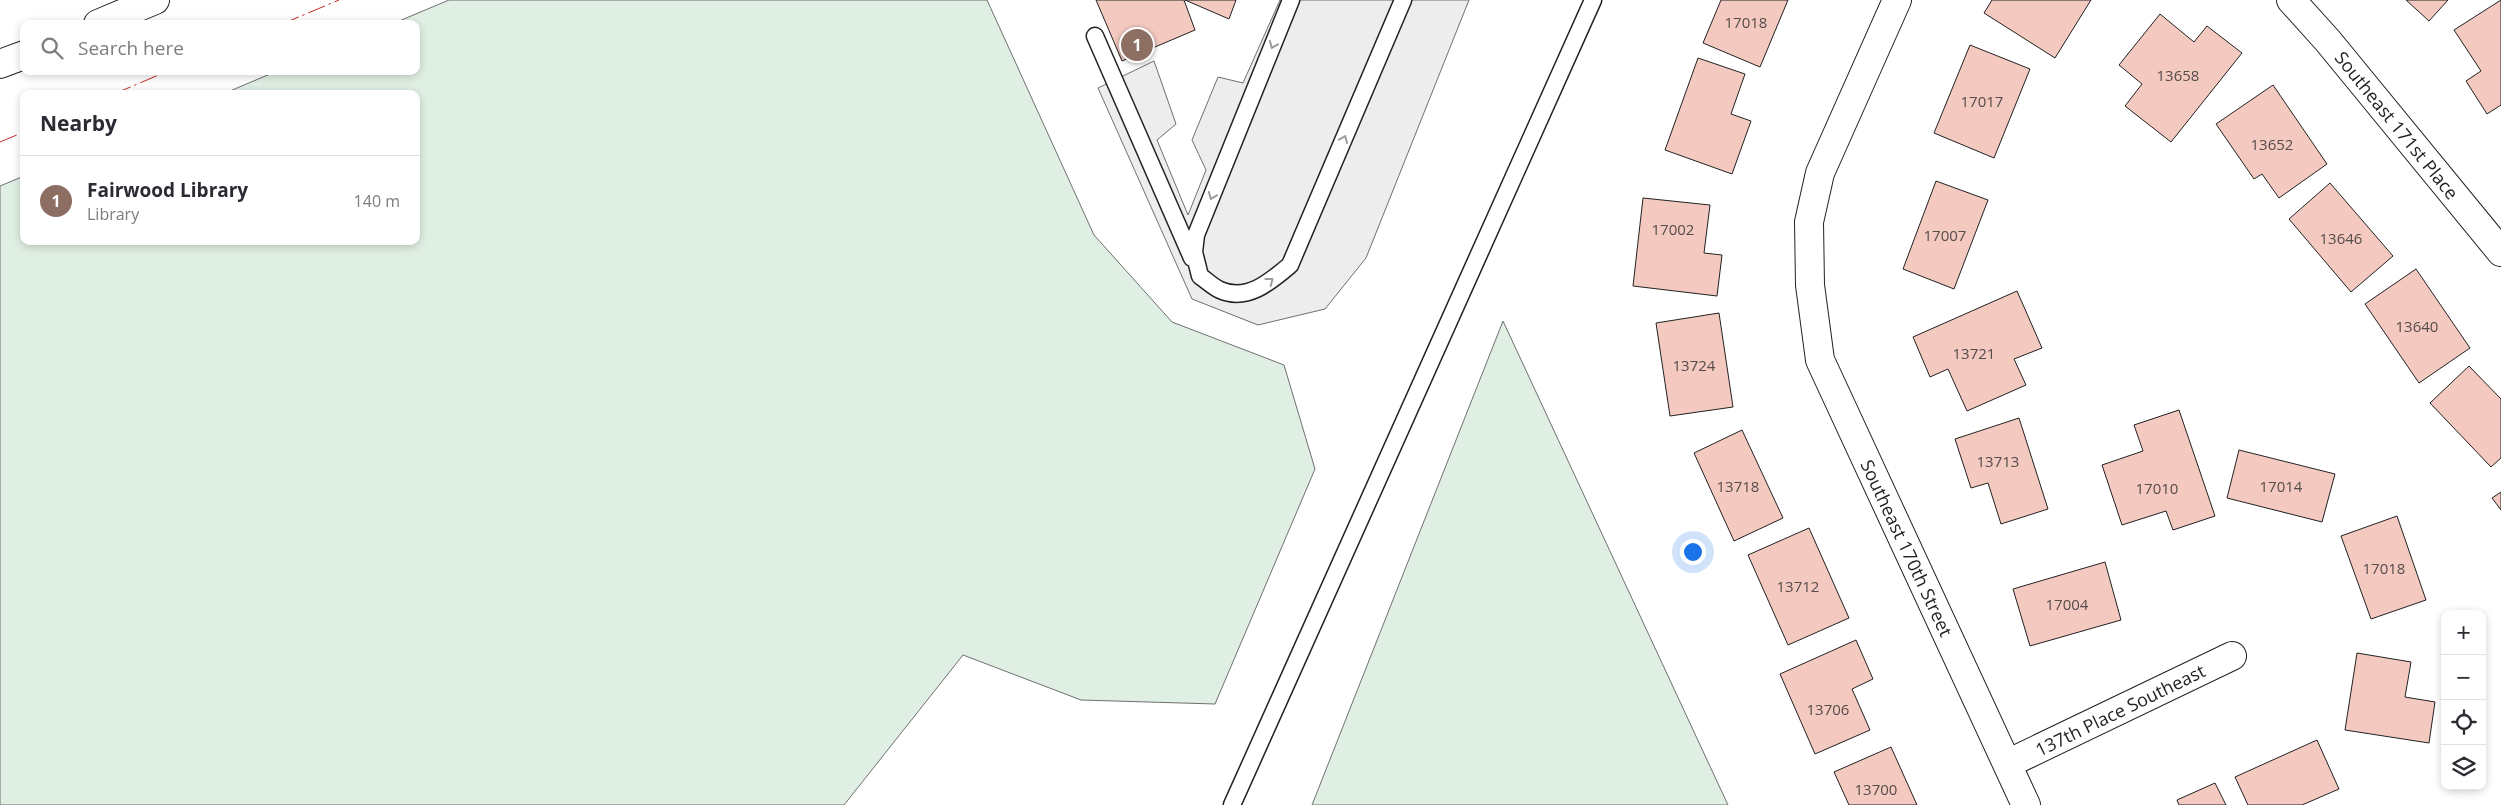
<!DOCTYPE html>
<html lang="en">
<head>
<meta charset="utf-8">
<style>
	:root { --surface:#fff; --page:#f7f7f7; --text:#2b2b33; --muted:#7c7c81; --line:#e1e1e2; --accent:#b45309 }
	body { margin:0; font-family:"Open Sans",sans-serif; background:var(--page); color:var(--text) }
	.controls { position:absolute; right:15px; bottom:15px; display:grid; overflow:hidden; border-radius:10px; box-shadow:0 2px 8px #0003 }
	.controls button { width:45px; height:45px; display:grid; place-items:center; padding:0; border:0; border-bottom:1px solid var(--line); background:var(--surface); color:var(--text); font:25px sans-serif }
	.you { position:absolute; left:1692px; top:551px; width:18px; height:18px; margin:-12px; border:4px solid #fff; border-radius:50%; background:#1a73e8; box-shadow:0 0 0 8px #1a73e833 }
	.badge { display:grid; place-items:center; width:32px; height:32px; border-radius:50%; background:var(--accent); color:#fff; font-size:16px; font-weight:700 }
	.pin { position:absolute; translate:-50% -50%; border:2px solid #fff; box-shadow:0 1px 5px #0006 }
	.list { margin:0; padding:0; list-style:none }
	h2 { display:flex; justify-content:space-between; align-items:center; height:65px; margin:0; padding:0 20px; font-size:21px }
	h2 small { font-size:16px; font-weight:400; color:var(--muted) }
	.list li { display:grid; grid-template-columns:32px 1fr auto; gap:15px; align-items:center; box-sizing:border-box; height:90px; padding:0 20px; border-top:1px solid var(--line) }
	.list b { display:block; font-size:19px; white-space:nowrap }
	.list p { margin:0; font-size:16px; white-space:nowrap; color:var(--muted) }
	.list em { font-size:16px; font-style:normal; color:var(--muted) }
	.icon { flex:none; width:28px; height:28px; fill:none; stroke:currentColor; stroke-width:2; stroke-linecap:round; stroke-linejoin:round }
	.map { position:relative; flex:none; width:2501px; height:805px; overflow:hidden }
	.search { position:absolute; background:var(--surface); box-shadow:0 2px 8px #0003; left:20px; top:20px; width:400px; height:55px; display:flex; align-items:center; gap:12px; box-sizing:border-box; padding:0 18px; border-radius:10px; color:var(--muted); font-size:19px }
	.panel { position:absolute; background:var(--surface); box-shadow:0 2px 8px #0003; left:20px; top:90px; width:400px; height:155px; border-radius:10px }
	.map>svg:first-child { display:block }
	.green { fill:#e0efe3; stroke:#6f6f6f }
	.parking { fill:#ededed; stroke:#6f6f6f }
	.building { fill:#f3c9c0; stroke:#222 }
	.lines { fill:none; stroke-linecap:round; stroke-linejoin:round }
	.service-casing { stroke:#222; stroke-width:19 }
	.minor-casing { stroke:#222; stroke-width:30 }
	.secondary-casing { stroke:#222; stroke-width:30 }
	.service { stroke:#fff; stroke-width:16 }
	.minor { stroke:#fff; stroke-width:28 }
	.secondary { stroke:#fff; stroke-width:28 }
	.power { stroke:#c62828; stroke-width:1; stroke-dasharray:18 4 2.5 4; stroke-linecap:butt }
	.oneway { stroke:#9c9c9c }
	.labels { text-anchor:middle; dominant-baseline:central; stroke-width:4; stroke-linejoin:round; paint-order:stroke }
	.number-label { font-size:15px; fill:#564c4a }
	.street-label { font-size:18px; fill:#222; stroke:#fff }
</style>
</head>
<body>
<div class="map">
<svg width="2501" height="805" viewBox="0 0 2501 805">
	<rect width="100%" height="100%" fill="#fff"/>
	<!-- green -->
	<path class="green" d="M449,0H987L1094,235L1172,322L1284,365L1315,469L1215,704L1081,700L963,655L844,805H0V186L24,176V241H416V94H223L277,71H416V24H392Z
		M1503,321L1728,805H1312Z"/>
	<!-- parking -->
	<path class="parking" d="M1280,0H1469L1366,258L1325,309L1258,325L1192,299L1098,88L1154,61L1176,124L1157,140L1188,215L1206,170L1192,140L1218,77L1243,83Z"/>
	<!-- building -->
	<path class="building" d="M1096,0H1184L1195,30L1122,61Z
		M1185,0H1236L1229,19Z
		M1721,0H1788L1760,67L1703,43Z
		M1992,0H2091L2055,58L1984,13Z
		M2406,0H2448L2429,21Z
		M2501,0V105L2487,114L2466,81L2481,71L2454,30Z
		M2160,14L2194,42L2207,26L2242,53L2171,142L2125,106L2142,84L2119,65Z
		M1970,45L2030,69L1994,158L1934,133Z
		M1698,58L1745,74L1731,114L1751,121L1732,174L1665,150Z
		M2273,85L2327,164L2279,198L2262,174L2254,179L2216,124Z
		M1936,181L1988,200L1954,289L1903,269Z
		M2330,183L2393,256L2351,292L2289,219Z
		M1643,198L1710,205L1704,253L1722,255L1717,296L1633,286Z
		M2416,269L2470,348L2419,383L2365,304Z
		M2017,291L2042,348L2014,359L2026,385L1967,411L1948,369L1930,377L1913,337Z
		M1719,313L1733,407L1670,416L1656,323Z
		M2469,366L2501,399V458L2491,467L2430,403Z
		M2179,410L2215,516L2173,530L2166,511L2122,525L2102,465L2143,451L2134,425Z
		M2019,418L2048,509L2001,524L1988,483L1971,488L1955,439Z
		M1742,430L1783,518L1734,541L1694,453Z
		M2239,450L2335,474L2322,522L2227,498Z
		M2501,492V510L2492,498Z
		M2397,516L2426,600L2371,619L2341,536Z
		M1809,528L1849,618L1788,645L1748,555Z
		M2105,562L2121,620L2030,646L2013,589Z
		M1856,640L1873,679L1852,689L1870,730L1815,754L1780,674Z
		M2357,653L2411,662L2405,697L2435,702L2429,743L2345,730Z
		M2317,740L2339,789L2302,805H2248L2235,777Z
		M1891,747L1917,805H1849L1834,772Z
		M2215,783L2226,805H2179L2177,800Z"/>
	<g class="lines">
		<defs>
			<path id="service" d="M1291,0L1196,235L1194,252L1200,276C1206,280 1213,287 1220,290C1247,302 1270,282 1290,265L1403,0
				M1095,36L1192,258
				M1232,805L1593,0"/>
			<path id="minor" d="M1897,0L1820,173L1809,222L1810,285L1820,360L2026,805
				M2291,0L2328,41L2501,252
				M2007,764L2232,656"/>
			<path id="secondary" d="M98,24L155,0
				M0,64L24,55"/>
		</defs>
		<!-- service casing -->
		<use href="#service" class="service-casing"/>
		<!-- minor casing -->
		<use href="#minor" class="minor-casing"/>
		<!-- secondary casing -->
		<use href="#secondary" class="secondary-casing"/>
		<!-- service -->
		<use href="#service" class="service"/>
		<!-- minor -->
		<use href="#minor" class="minor"/>
		<!-- secondary -->
		<use href="#secondary" class="secondary"/>
		<!-- power -->
		<path class="power" d="M282,24L339,0
			M114,94L168,71
			M0,142L24,132"/>
	</g>
	<!-- one-way arrows -->
	<defs><path id="oneway-chevron" d="M-2-3.5L2.5 0L-2 3.5" fill="none" stroke-width="1.6" stroke-linecap="round" stroke-linejoin="round" transform="scale(1.25)"/></defs>
	<g class="oneway">
		<use href="#oneway-chevron" transform="translate(1273 45) rotate(112)"/>
		<use href="#oneway-chevron" transform="translate(1344 139) rotate(-67)"/>
		<use href="#oneway-chevron" transform="translate(1212 196) rotate(112)"/>
		<use href="#oneway-chevron" transform="translate(1270 281) rotate(-37)"/>
	</g>
	<g class="labels">
		<!-- number labels -->
		<g class="number-label">
			<text x="1746" y="22">17018</text>
			<text x="2178" y="75">13658</text>
			<text x="1982" y="101">17017</text>
			<text x="2272" y="144">13652</text>
			<text x="1673" y="229">17002</text>
			<text x="1945" y="235">17007</text>
			<text x="2341" y="238">13646</text>
			<text x="2417" y="326">13640</text>
			<text x="1974" y="353">13721</text>
			<text x="1694" y="365">13724</text>
			<text x="1998" y="461">13713</text>
			<text x="1738" y="486">13718</text>
			<text x="2281" y="486">17014</text>
			<text x="2157" y="488">17010</text>
			<text x="2384" y="568">17018</text>
			<text x="1798" y="586">13712</text>
			<text x="2067" y="604">17004</text>
			<text x="1828" y="709">13706</text>
			<text x="1876" y="789">13700</text>
		</g>
		<!-- street labels -->
		<g class="street-label">
			<text transform="translate(2397 125) rotate(51)">Southeast 171st Place</text>
			<text transform="translate(1907 548) rotate(65)">Southeast 170th Street</text>
			<text transform="translate(2120 710) rotate(-26)">137th Place Southeast</text>
		</g>
	</g>
</svg>
<div class="controls">
<button>+</button>
<button>−</button>
<button><svg class="icon" aria-label="locate" viewBox="0 0 24 24"><circle cx="12" cy="12" r="6"/><path d="M12 2v4M12 18v4M2 12h4M18 12h4"/></svg></button>
<button><svg class="icon" aria-label="layers" viewBox="0 0 24 24"><path d="M12 4l9 5-9 5-9-5zM3 14l9 5 9-5"/></svg></button>
</div>
<div class="you"></div>
<div class="pin badge" style="left:1137px;top:45px;background:#8d6e63">1</div>
<div class="search"><svg class="icon" aria-label="search" viewBox="0 0 24 24"><circle cx="10" cy="10" r="6"/><path d="M15 15l6 6"/></svg>Search here</div>
<section class="panel">
<h2>Nearby<small></small></h2>
<ul class="list">
<li><span class="badge" style="background:#8d6e63">1</span><div><b>Fairwood Library</b><p>Library</p></div><em>140 m</em></li>
</ul>
</section>
</div>
</body>
</html>
